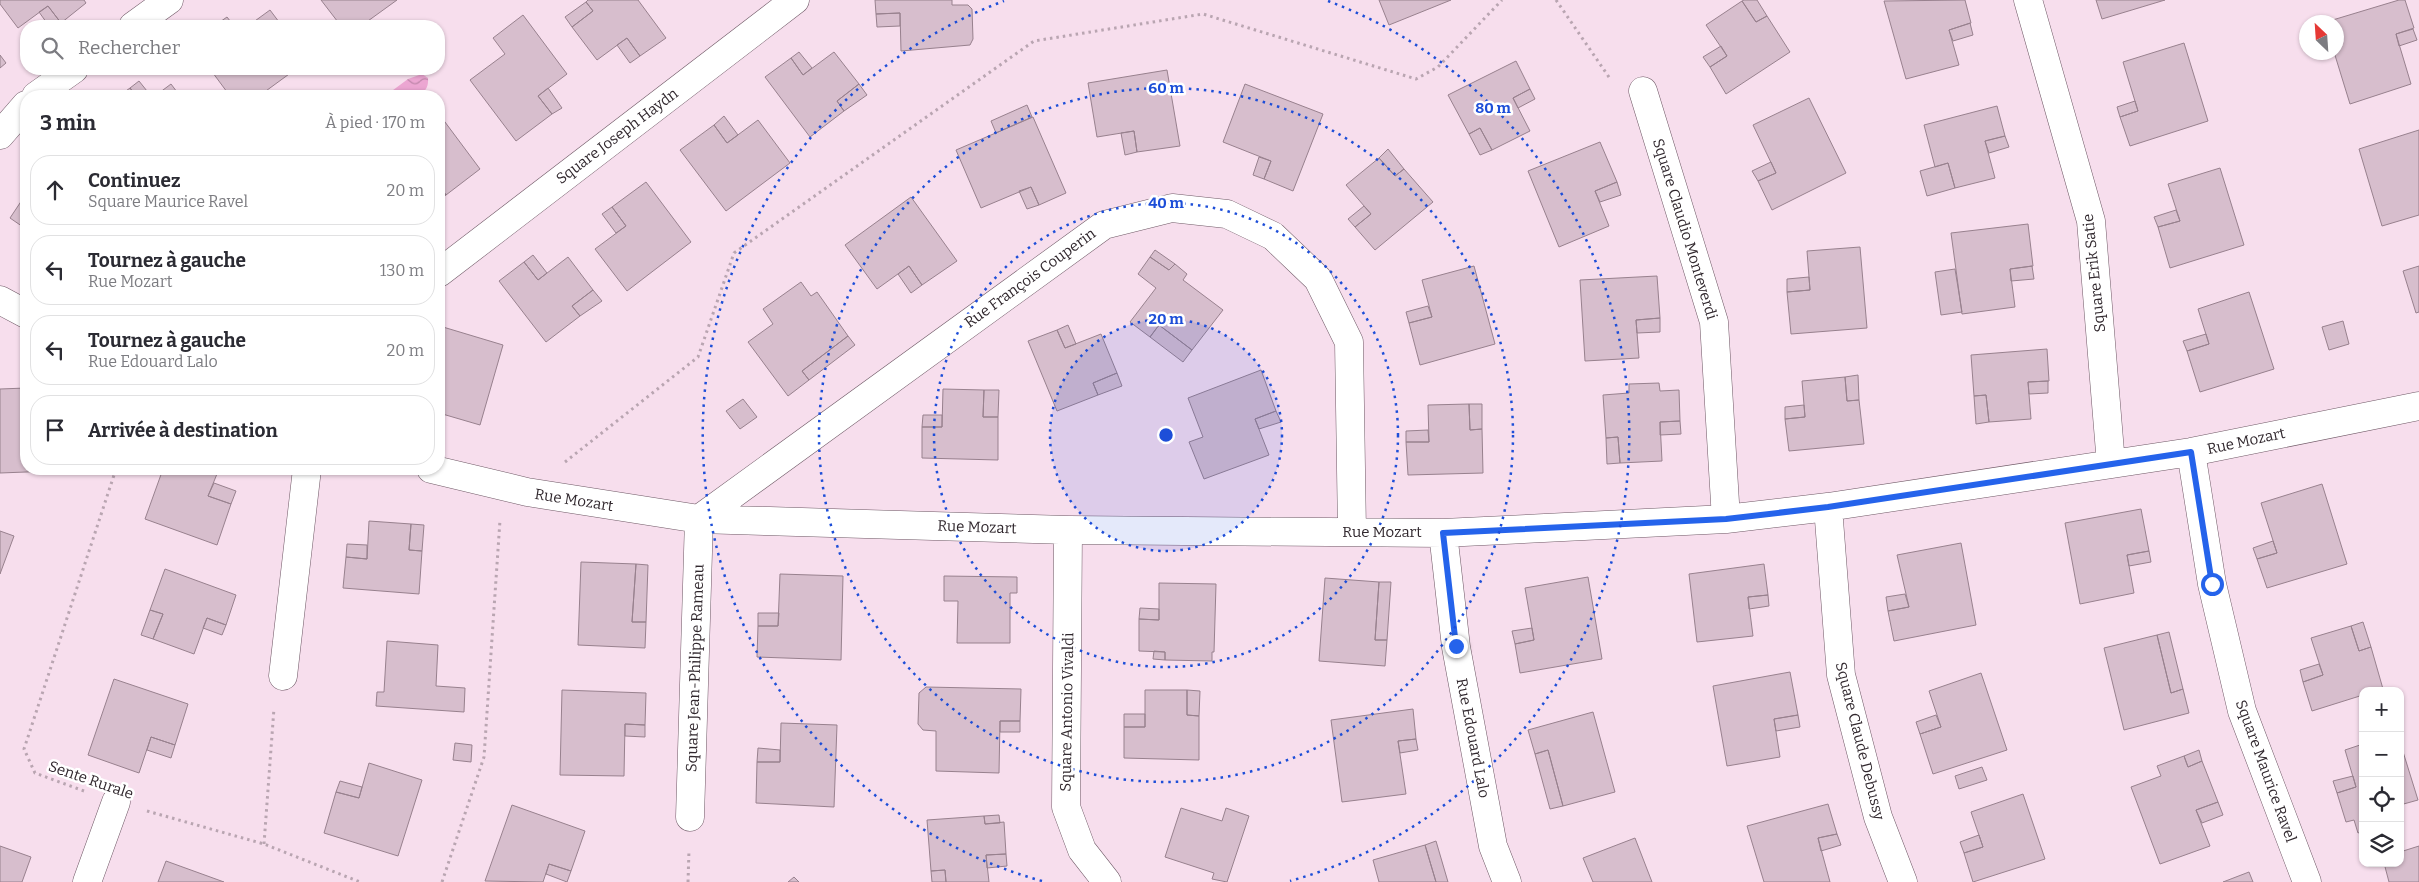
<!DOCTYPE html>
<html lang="fr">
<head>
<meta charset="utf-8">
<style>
	:root { --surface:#fff; --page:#f7f7f7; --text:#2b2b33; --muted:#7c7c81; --line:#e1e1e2 }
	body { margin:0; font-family:Bitter,serif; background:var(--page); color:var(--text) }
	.controls { position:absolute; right:15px; bottom:15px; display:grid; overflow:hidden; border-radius:10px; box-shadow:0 1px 4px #0004 }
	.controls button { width:45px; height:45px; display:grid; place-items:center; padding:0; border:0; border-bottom:1px solid var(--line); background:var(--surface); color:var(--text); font:25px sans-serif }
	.compass { position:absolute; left:2299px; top:15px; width:45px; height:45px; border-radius:50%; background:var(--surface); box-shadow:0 1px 4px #0004; rotate:335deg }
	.stop { position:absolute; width:15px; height:15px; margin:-11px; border:4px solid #2563eb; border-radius:50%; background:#fff }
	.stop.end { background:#2563eb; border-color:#fff; box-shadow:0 1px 5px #0008 }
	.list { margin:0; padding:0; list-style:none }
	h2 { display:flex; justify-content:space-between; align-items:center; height:65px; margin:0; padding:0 20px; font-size:21px }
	h2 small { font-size:16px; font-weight:400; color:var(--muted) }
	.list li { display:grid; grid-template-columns:32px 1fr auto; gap:15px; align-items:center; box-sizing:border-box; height:70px; margin:0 10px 10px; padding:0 10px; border:1px solid var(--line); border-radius:20px }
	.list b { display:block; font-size:19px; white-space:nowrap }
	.list p { margin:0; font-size:16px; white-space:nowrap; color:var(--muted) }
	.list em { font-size:16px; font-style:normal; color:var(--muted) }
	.icon { flex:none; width:28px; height:28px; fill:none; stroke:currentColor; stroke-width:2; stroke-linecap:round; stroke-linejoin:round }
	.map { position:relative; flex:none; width:2419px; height:882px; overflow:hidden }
	.search { position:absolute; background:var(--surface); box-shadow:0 1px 4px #0004; left:20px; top:20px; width:425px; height:55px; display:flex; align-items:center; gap:12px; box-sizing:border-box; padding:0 18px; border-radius:20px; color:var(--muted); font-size:19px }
	.panel { position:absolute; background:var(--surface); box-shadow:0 1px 4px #0004; left:20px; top:90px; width:425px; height:385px; border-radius:20px }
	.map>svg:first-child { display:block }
	.water { fill:url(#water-waves) }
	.building { fill:#d7becd; stroke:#98818e }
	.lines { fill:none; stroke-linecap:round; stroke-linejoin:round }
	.minor-casing { stroke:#6f5966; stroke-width:29 }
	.path { stroke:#b9a5b1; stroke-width:3; stroke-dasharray:2.5 4; stroke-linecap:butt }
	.minor { stroke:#fff; stroke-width:28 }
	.route { stroke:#2563eb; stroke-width:6 }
	.ring { fill:none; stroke:#1d4ed8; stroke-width:2.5; stroke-dasharray:2.5 5 }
	.labels { text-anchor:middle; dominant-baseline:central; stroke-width:5; stroke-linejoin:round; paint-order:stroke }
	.street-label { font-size:15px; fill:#31282e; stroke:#fff }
	.centre { fill:#1d4ed8; stroke:#fff; stroke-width:2.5 }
	.ring-label { font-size:15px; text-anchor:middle; font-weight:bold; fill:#1d4ed8; stroke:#fff; stroke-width:5; stroke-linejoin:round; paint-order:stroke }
</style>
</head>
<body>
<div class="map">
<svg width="2419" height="882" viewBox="0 0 2419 882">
	<defs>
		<pattern id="water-waves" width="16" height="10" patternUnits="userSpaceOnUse" patternTransform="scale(1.25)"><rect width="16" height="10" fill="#eca6d2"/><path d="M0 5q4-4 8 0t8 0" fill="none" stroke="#c087ab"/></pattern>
	</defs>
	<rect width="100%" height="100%" fill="#f7deed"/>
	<!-- water -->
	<path class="water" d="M422,74L428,78C430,102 401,96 385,96L408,79Z"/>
	<!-- building -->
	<path class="building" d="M0,0H84L86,3L61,23L48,6L18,28L0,4Z
		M321,0H397L361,26H341Z
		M588,0H638L666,38L640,56L627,38L597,60L572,27L593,11L586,2Z
		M875,0H952V5H968L972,9L973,39L970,45L901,51L900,13L876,14Z
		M1379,0H1451L1389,25Z
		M1744,0H1757L1767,16L1756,22L1742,1Z
		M1965,0L1971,23L1949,30L1959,65L1906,79L1884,1Z
		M2096,0H2165L2102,19Z
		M2399,0H2405L2414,28L2396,34L2411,84L2350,104L2334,52H2336V22H2326Z
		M1742,1L1756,22L1767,16L1790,52L1726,94L1710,67L1727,56L1706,25Z
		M586,2L593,11L572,27L565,17Z
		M48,6L61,23L56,26H49L39,12Z
		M270,10L282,26H248Z
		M900,13V26L877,27L876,14Z
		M523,15L567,74L538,96L552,114L516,141L470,80L505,54L493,38Z
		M227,17L234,26H219L217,24Z
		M1970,23L1973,35L1953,41L1949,30Z
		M2413,29L2417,40L2399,46L2396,34Z
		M627,38L640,56L630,63L617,45Z
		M2184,43L2208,121L2130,146L2120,117L2138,111L2123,62Z
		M1721,46L1727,56L1710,67L1703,57Z
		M799,52L812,68L803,75L791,58Z
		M834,52L859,84L837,101L844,111L810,137L765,77L791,58L803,75Z
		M0,55L6,63L0,68Z
		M1516,61L1530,89L1513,98L1530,131L1492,150L1480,128L1469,134L1448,95Z
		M210,69H296L259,96H230Z
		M1167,70L1180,146L1137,152L1134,131L1097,137L1088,83Z
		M139,81L151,96H136L130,88Z
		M171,84L180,96H155Z
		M859,84L867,95L844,111L837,101Z
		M1245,84L1323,114L1293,191L1264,179L1271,161L1223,142Z
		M130,88L136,96H119Z
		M548,88L562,108L552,114L538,96Z
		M1530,89L1535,99L1518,108L1513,98Z
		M1809,98L1846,173L1772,210L1758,181L1776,173L1753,125Z
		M2135,101L2138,111L2120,117L2117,107Z
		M1027,105L1032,117L996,133L991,121Z
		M1997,106L2005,136L1985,141L1995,178L1955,188L1948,163L1935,167L1924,125Z
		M439,114L480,169L446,195L439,185Z
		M724,116L738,135L727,143L714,125Z
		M1033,117L1066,193L1039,205L1031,187L981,208L956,150Z
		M758,120L790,163L726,211L680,150L714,125L727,143Z
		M1480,128L1492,150L1480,155L1469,134Z
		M2419,130V215L2382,226L2359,149Z
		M1134,131L1137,152L1125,155L1121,133Z
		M2005,136L2009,147L1989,153L1985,141Z
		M1600,142L1617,182L1595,191L1609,226L1559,247L1528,171Z
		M1388,149L1404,169L1395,176L1379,158Z
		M1259,157L1271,161L1264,179L1253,175Z
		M1379,158L1395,176L1404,169L1433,202L1375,250L1355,227L1371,214L1346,185Z
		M1771,162L1776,173L1758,181L1752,171Z
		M1948,163L1955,188L1927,196L1920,171Z
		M2220,168L2244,245L2170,268L2158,227L2180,221L2168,184Z
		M646,182L691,242L627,291L595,249L626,226L612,207Z
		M1617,182L1621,195L1600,202L1595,191Z
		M439,185L446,195L439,200Z
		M1031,187L1039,205L1027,209L1019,191Z
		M26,194V229L10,218Z
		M911,197L957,261L922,285L909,266L877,289L845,245Z
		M1364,206L1371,214L1355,227L1348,219Z
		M612,207L626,226L616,233L602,214Z
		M2176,210L2180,221L2158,227L2154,217Z
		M2028,224L2033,266L2010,269L2015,307L1962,314L1951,233Z
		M1860,247L1867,328L1791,334L1787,292L1810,290L1807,251Z
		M1155,250L1175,264L1169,270L1150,257Z
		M533,255L547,273L538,280L524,262Z
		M568,257L593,290L572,306L580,316L546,342L499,281L524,262L538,280Z
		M1150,257L1169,270L1175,264L1187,274L1183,280L1223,310L1192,350L1159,325L1150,337L1130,322L1156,288L1138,274Z
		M909,266L922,285L911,293L898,274Z
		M1474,266L1495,344L1420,365L1409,323L1432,317L1422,280Z
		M2032,266L2034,279L2011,281L2010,269Z
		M2419,266V312L2416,313L2403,271Z
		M1955,269L1962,312L1941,315L1935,272Z
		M1657,276L1660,318L1636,320L1639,358L1585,361L1580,280Z
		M1809,277L1810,290L1787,292V279Z
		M801,282L811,296L817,292L848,336L802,371L809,380L788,396L748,342L773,324L763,309Z
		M593,290L602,301L580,316L572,306Z
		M2249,292L2274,369L2200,392L2187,351L2209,344L2198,309Z
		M1428,306L1432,317L1409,323L1406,312Z
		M1660,318V332L1637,333L1636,320Z
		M2343,321L2349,344L2329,350L2322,327Z
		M1068,325L1076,344L1065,348L1057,330Z
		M1159,325L1192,350L1183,362L1150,337Z
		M443,327L503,345L480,425L439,413V341Z
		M1057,330L1065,348L1101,334L1117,373L1093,383L1098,395L1057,411L1028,341Z
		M2206,334L2209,344L2187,351L2183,341Z
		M848,336L855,345L809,380L802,371Z
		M2047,349L2049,381L2028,382L2031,419L1989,422L1986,395L1974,396L1971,355Z
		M1261,370L1276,411L1255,419L1269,455L1204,479L1189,442L1203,437L1188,398Z
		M1117,373L1122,386L1098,395L1093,383Z
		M1858,375L1859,400L1847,401L1845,377Z
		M1845,377L1847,401L1859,400L1864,444L1789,451L1785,419L1805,417L1802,381Z
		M2048,381V393L2029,394L2028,382Z
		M1659,383L1660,391L1679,390L1680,421L1660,422L1662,461L1620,463L1618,437L1606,438L1603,395L1629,393V384Z
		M26,388V469H52V471L0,473V389Z
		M943,389L984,390L983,417H998V460L922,458V427H942Z
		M984,390H999L998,417H983Z
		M1986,395L1989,422L1976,424L1974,396Z
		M743,399L757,417L740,429L726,411Z
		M1469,404H1482V429L1470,430Z
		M1469,404L1470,430L1482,429L1483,473L1408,475L1406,442H1429L1428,405Z
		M1804,405L1805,417L1785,419V407Z
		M1276,411L1281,422L1259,429L1255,419Z
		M923,415H942V427H922Z
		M1680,421L1681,434L1660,435V422Z
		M1428,430L1429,442H1406V431Z
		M1618,437L1620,463L1607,464L1606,438Z
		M163,469H219L208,496L231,504L217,545L145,519Z
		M214,483L236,491L231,504L208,496Z
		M2322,484L2347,564L2267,588L2257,559L2277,553L2261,503Z
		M2141,509L2149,551L2127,555L2134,593L2080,604L2065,523Z
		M369,521L411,524L409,550L422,551L419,594L343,588L346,557L367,559Z
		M411,524L424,525L422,551L409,550Z
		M0,531L14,536L0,574Z
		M2273,541L2277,553L2257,559L2253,548Z
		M1961,543L1976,625L1894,641L1888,611L1909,607L1897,555Z
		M347,544L367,545V559L346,557Z
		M2149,551L2151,562L2129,566L2127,555Z
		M581,562L636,564L632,622H646L645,648L578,645Z
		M636,564L648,565L646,622H632Z
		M1764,564L1768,595L1748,597L1753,636L1697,642L1689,574Z
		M165,569L236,595L226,625L207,618L194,654L153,639L163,614L150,610Z
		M780,574L843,576L841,660L757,657L758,626H778Z
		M944,576L1017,577V593H1010V643H957L958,601H944Z
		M1588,577L1602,659L1520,673L1515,644L1534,640L1525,588Z
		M1325,578L1379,582L1375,640H1387L1385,666L1319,661Z
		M1379,582H1391L1387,640H1375Z
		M1159,583L1216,584L1214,652H1212V661L1165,660V652L1139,651V619L1159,620Z
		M1905,594L1909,607L1888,611L1886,597Z
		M1768,595L1769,606L1749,609L1748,597Z
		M1140,608L1159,609V620L1139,619Z
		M150,610L163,614L153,639L141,635Z
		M758,613H779L778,626H758Z
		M207,618L226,625L222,635L203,628Z
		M2363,622L2371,647L2359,651L2351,626Z
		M2351,626L2359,651L2371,647L2383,689L2363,691V695L2312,711L2303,682L2323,675L2311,638Z
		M1532,628L1534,640L1515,644L1512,631Z
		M2169,632L2183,689L2171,693L2157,635Z
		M2157,635L2171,693L2183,689L2189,713L2124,730L2104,648Z
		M387,641L438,645L436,686L465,688L464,712L376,706L377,692H384Z
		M1154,651L1165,652V660L1153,659Z
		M2319,664L2323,675L2303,682L2300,670Z
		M1790,672L1798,715L1774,719L1780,757L1727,766L1713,686Z
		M1981,673L2007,750L1933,774L1920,734L1941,727L1929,691Z
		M114,679L188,704L175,745L151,737L139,773L88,755Z
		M926,687L1021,689L1020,721H1000L999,773L936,771V731L923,730L918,724L919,693Z
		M562,690L646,693L645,725L625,724L624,776L560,775Z
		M1145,690H1187V715L1199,716V760L1124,758V727H1145Z
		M1187,690L1200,691L1199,716L1187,715Z
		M1413,709L1416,739L1398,741L1406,794L1342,802L1331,720Z
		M1593,712L1615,792L1563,806L1548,750L1535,754L1528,730Z
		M1124,714H1145V727H1124Z
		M1798,715L1800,727L1776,731L1774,719Z
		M1936,715L1941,727L1920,734L1916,722Z
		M1000,721H1020V732H1000Z
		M781,723L837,725L834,807L756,803L757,762H780Z
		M625,724L645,725V737L625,736Z
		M151,737L175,745L171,758L147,750Z
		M1416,739L1418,750L1400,753L1398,741Z
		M2400,742L2418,800L2400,805Z
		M455,743L472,745L471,762L453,760Z
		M2363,744V831L2358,833L2354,820L2346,822L2337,793L2356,787L2345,750Z
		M758,748L780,750V762H757Z
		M1548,750L1563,806L1550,809L1535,754Z
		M2199,750L2202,761L2188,767L2184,756Z
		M2184,756L2188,767L2202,761L2218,802L2196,810L2210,846L2160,864L2131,787L2161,776L2157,766Z
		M369,763L422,780L398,856L324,833L336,792L359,798Z
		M1982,767L1987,780L1959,789L1955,776Z
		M2353,776L2356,787L2337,793L2333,781Z
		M340,781L362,787L359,798L336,792Z
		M2023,794L2045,859L1973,882L1964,853L1983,847L1971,812Z
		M2218,802L2223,815L2202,823L2196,810Z
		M1828,804L1837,834L1818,838L1830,882H1764L1747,826Z
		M512,805L585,831L571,871L549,864L543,882L485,881Z
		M1181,808L1222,821L1226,808L1249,816L1227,882L1212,879L1214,873L1165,857Z
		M999,815L1000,823L985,824L984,816Z
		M984,816L985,824L1004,822L1006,854L986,855L989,882H946L945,870L931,871L927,820Z
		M1837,834L1841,845L1821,851L1818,838Z
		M1979,835L1983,847L1964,853L1960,842Z
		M1635,838L1652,882H1593L1583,858Z
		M1436,841L1448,882H1436L1425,845Z
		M1425,845L1436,882H1379L1373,860Z
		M0,846L31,857L22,882H0Z
		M2419,846V882H2389L2384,863H2400V852Z
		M1006,854L1007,866L987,868L986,855Z
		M166,861L224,882H158Z
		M549,864L571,871L567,882L546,874Z
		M945,870L946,882H932L931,871Z
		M2249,872L2253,882H2223Z
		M794,877L799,882H788Z"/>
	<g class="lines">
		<defs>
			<path id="minor" d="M2028,0L2091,221L2111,464
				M133,26L169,0
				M1643,91L1714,322L1726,519
				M36,96L74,69
				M0,135L26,105
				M439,273L795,0
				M0,300L26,314
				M2191,452L2212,584L2242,711L2307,882
				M431,469L527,492L699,519L1068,530L1443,533L1726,519L1828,507L2191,452L2419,406
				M1828,507L1841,675L1878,817L1903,882
				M1068,530L1066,807L1082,850L1107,882
				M1443,533L1456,647L1493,846L1507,882
				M283,676L307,469
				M690,817L699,519L1104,225L1172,208L1227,214L1273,236L1318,279L1349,342L1352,532
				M87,882L116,802"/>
		</defs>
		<!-- minor casing -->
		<use href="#minor" class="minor-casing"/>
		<!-- path -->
		<path class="path" d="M1556,0L1611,80
			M565,462L698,357L734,253L1034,41L1203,14L1416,79L1438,67L1502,0
			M84,791L35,773L24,749L116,469
			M147,811L264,844L360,882
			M264,844L274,708
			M442,882L484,757L500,520
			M688,882L689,850"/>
		<!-- minor -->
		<use href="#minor" class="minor"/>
	</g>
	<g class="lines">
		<!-- route -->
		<path class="route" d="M1456,646L1443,533L1726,519L1828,507L2191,452L2212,584"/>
	</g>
	<!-- distance rings -->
	<circle cx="1166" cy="435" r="116" fill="#1d4ed8" fill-opacity=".12"/>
	<g class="ring">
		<circle cx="1166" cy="435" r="116"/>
		<circle cx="1166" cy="435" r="232"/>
		<circle cx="1166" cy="435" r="347"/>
		<path d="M1042 881A463 463 0 0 1 1004 1M1328 1A463 463 0 0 1 1290 881"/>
	</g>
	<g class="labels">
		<!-- street labels -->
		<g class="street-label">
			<text transform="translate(617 136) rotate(-37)">Square Joseph Haydn</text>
			<text transform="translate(1685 229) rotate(73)">Square Claudio Monteverdi</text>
			<text transform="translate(2094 273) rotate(-96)">Square Erik Satie</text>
			<text transform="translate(1030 278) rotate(-36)">Rue François Couperin</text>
			<text transform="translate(2246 441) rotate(-12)">Rue Mozart</text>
			<text transform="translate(574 500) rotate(9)">Rue Mozart</text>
			<text transform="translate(977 527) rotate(2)">Rue Mozart</text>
			<text x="1382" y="532">Rue Mozart</text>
			<text transform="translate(695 668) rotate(-88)">Square Jean-Philippe Rameau</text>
			<text transform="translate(1067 712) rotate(-89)">Square Antonio Vivaldi</text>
			<text transform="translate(1473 738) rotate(79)">Rue Edouard Lalo</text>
			<text transform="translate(1860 741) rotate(76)">Square Claude Debussy</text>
			<text transform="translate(2266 771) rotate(70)">Square Maurice Ravel</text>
			<text transform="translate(91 780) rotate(19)">Sente Rurale</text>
		</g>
	</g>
	<circle cx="1166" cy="435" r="8" class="centre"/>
	<g class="ring-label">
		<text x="1166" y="93">60 m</text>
		<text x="1493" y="113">80 m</text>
		<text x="1166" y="208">40 m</text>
		<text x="1166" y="324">20 m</text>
	</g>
</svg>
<div class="controls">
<button>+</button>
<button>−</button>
<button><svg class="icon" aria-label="locate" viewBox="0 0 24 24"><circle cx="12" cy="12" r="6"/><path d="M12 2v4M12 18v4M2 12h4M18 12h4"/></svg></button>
<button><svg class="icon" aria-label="layers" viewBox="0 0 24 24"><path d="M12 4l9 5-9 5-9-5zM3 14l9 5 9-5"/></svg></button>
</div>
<svg class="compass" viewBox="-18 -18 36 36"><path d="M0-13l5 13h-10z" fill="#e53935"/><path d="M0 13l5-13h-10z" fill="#7c7c81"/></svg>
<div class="stop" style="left:2212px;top:584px"></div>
<div class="stop end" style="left:1456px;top:646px"></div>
<div class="search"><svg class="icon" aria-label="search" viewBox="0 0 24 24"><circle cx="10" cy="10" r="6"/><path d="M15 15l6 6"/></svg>Rechercher</div>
<section class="panel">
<h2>3 min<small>À pied · 170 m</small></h2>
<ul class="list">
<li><svg class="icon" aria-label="ahead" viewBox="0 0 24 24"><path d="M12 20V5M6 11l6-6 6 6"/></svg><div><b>Continuez</b><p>Square Maurice Ravel</p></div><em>20 m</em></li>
<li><svg class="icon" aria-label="left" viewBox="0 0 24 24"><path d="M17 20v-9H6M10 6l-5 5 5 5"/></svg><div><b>Tournez à gauche</b><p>Rue Mozart</p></div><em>130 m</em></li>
<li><svg class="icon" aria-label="left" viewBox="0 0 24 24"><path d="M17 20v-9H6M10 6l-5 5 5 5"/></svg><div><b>Tournez à gauche</b><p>Rue Edouard Lalo</p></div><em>20 m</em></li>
<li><svg class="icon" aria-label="arrive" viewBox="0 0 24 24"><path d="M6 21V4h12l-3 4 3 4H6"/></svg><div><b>Arrivée à destination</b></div></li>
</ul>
</section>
</div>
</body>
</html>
